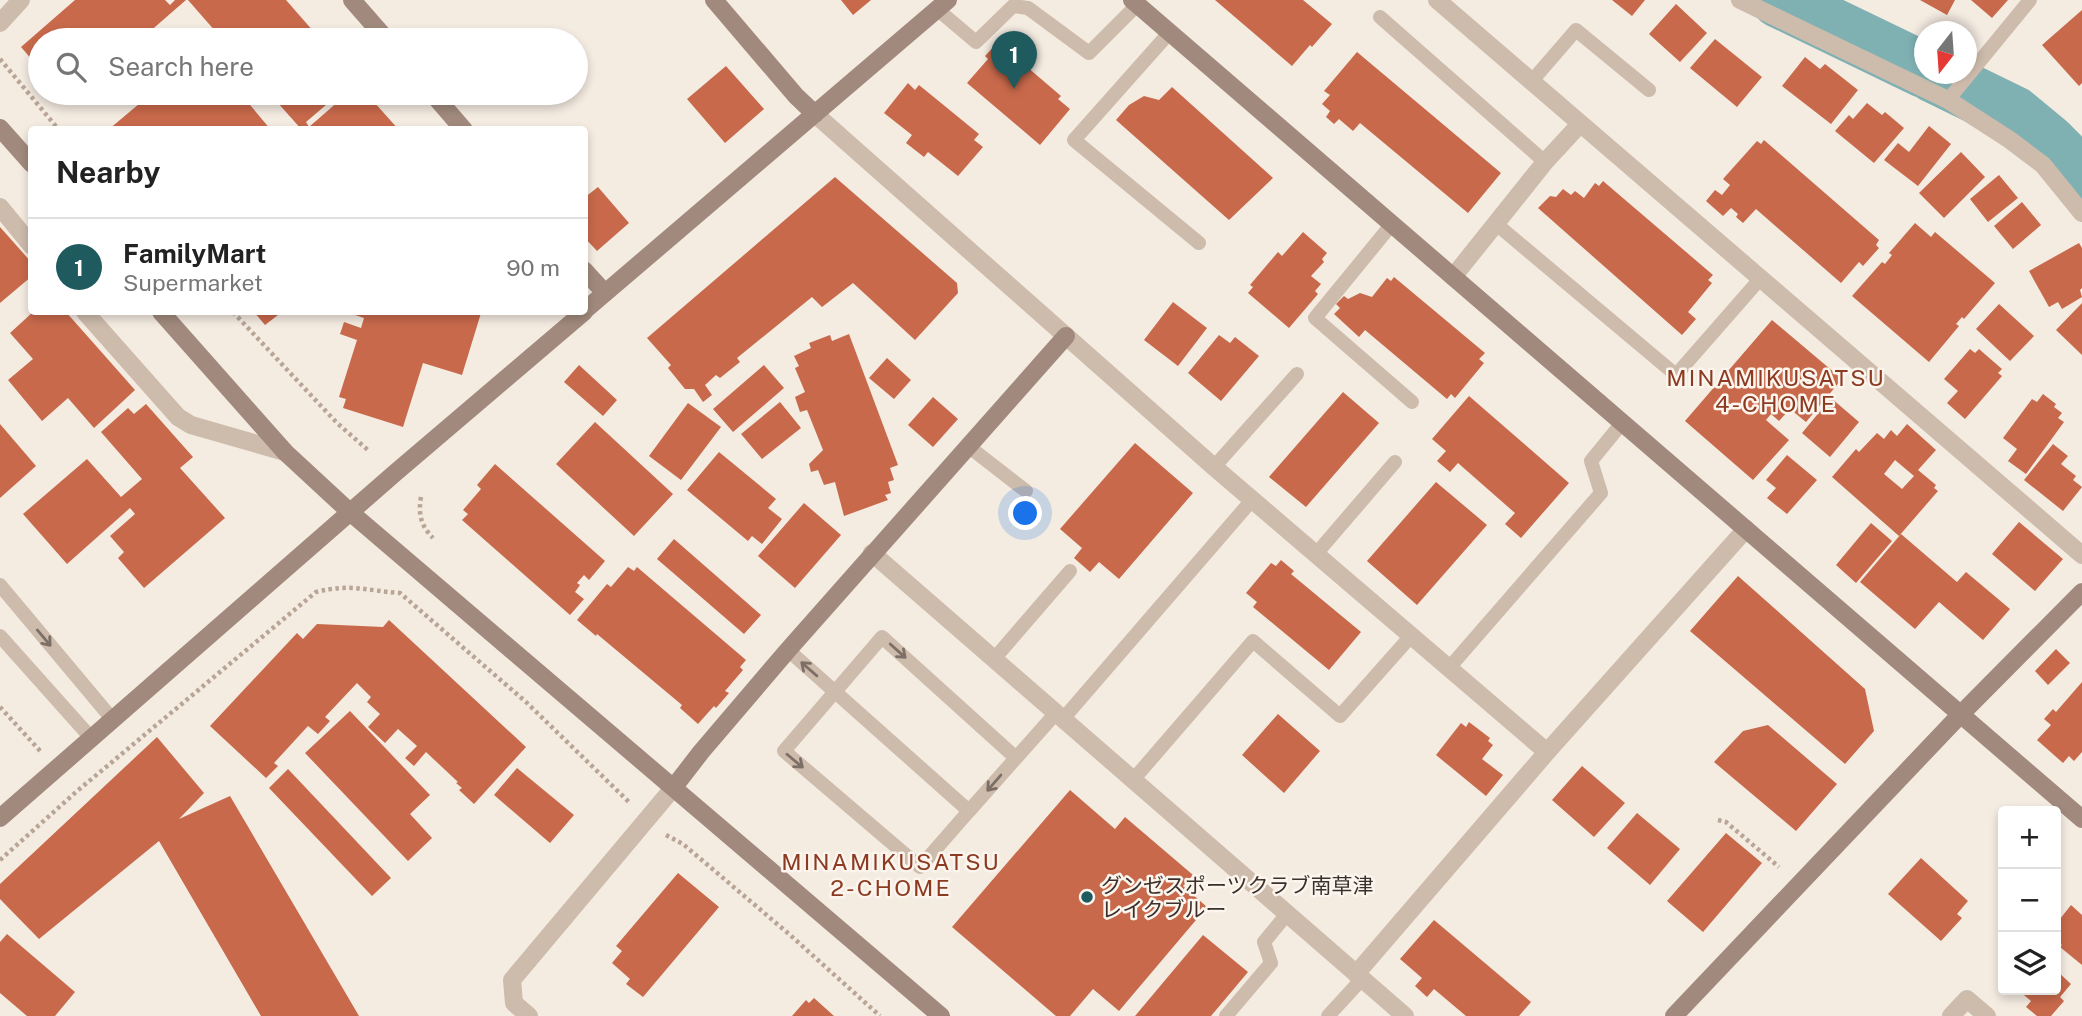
<!DOCTYPE html>
<html lang="en">
<head>
<meta charset="utf-8">
<style>
	:root { --surface:#fff; --page:#f6f6f6; --text:#222; --muted:#767676; --line:#e0e0e0; --accent:#1f5a5e }
	body { margin:0; font-family:"Public Sans","Noto Sans JP",sans-serif; background:var(--page); color:var(--text) }
	.controls { position:absolute; right:21px; bottom:21px; display:grid; overflow:hidden; border-radius:7px; box-shadow:0 4px 10px #0003 }
	.controls button { width:63px; height:63px; display:grid; place-items:center; padding:0; border:0; border-bottom:2px solid var(--line); background:var(--surface); color:var(--text); font:35px sans-serif }
	.compass { position:absolute; left:1914px; top:21px; width:63px; height:63px; border-radius:50%; background:var(--surface); box-shadow:0 4px 10px #0003; rotate:197deg }
	.you { position:absolute; left:1026px; top:514px; width:24px; height:24px; margin:-18px; border:5px solid #fff; border-radius:50%; background:#1a73e8; box-shadow:0 0 0 10px #1a73e833 }
	.badge { display:grid; place-items:center; width:46px; height:46px; border-radius:50%; background:var(--accent); color:#fff; font-size:23px; font-weight:700 }
	.pin { position:absolute; translate:-50% -58px; filter:drop-shadow(0 2px 4px #0008) }
	.pin::after { content:''; position:absolute; top:37px; width:24px; height:21px; background:inherit; clip-path:polygon(0 0,100% 0,50% 100%) }
	.list { margin:0; padding:0; list-style:none }
	h2 { display:flex; justify-content:space-between; align-items:center; height:91px; margin:0; padding:0 28px; font-size:30px }
	h2 small { font-size:23px; font-weight:400; color:var(--muted) }
	.list li { display:grid; grid-template-columns:46px 1fr auto; gap:21px; align-items:center; box-sizing:border-box; height:98px; padding:0 28px; border-top:2px solid var(--line) }
	.list b { display:block; font-size:26px; white-space:nowrap }
	.list p { margin:0; font-size:23px; white-space:nowrap; color:var(--muted) }
	.list em { font-size:23px; font-style:normal; color:var(--muted) }
	.icon { flex:none; width:38px; height:38px; fill:none; stroke:currentColor; stroke-width:2; stroke-linecap:round; stroke-linejoin:round }
	.map { position:relative; flex:none; width:2082px; height:1016px; overflow:hidden }
	.search { position:absolute; background:var(--surface); box-shadow:0 4px 10px #0003; left:28px; top:28px; width:560px; height:77px; display:flex; align-items:center; gap:18px; box-sizing:border-box; padding:0 24px; border-radius:38px; color:var(--muted); font-size:26px }
	.panel { position:absolute; background:var(--surface); box-shadow:0 4px 10px #0003; left:28px; top:126px; width:560px; height:189px; border-radius:7px }
	.map>svg:first-child { display:block }
	.lines { fill:none; stroke-linecap:round; stroke-linejoin:round }
	.river { stroke:#7fb0b2; stroke-width:56 }
	.building { fill:#c8694b; fill-rule:evenodd }
	.path { stroke:#b9a596; stroke-width:4.5; stroke-dasharray:3.5 3.5; stroke-linecap:butt }
	.lane { stroke:#cdbbac; stroke-width:14 }
	.street { stroke:#cdbbac; stroke-width:18 }
	.secondary { stroke:#a18a7d; stroke-width:18 }
	.oneway { stroke:#7d6f65 }
	.poi-dot { fill:#1f5a5e; stroke:#fbf5ee; stroke-width:2.5 }
	.labels { text-anchor:middle; dominant-baseline:central; stroke-width:5; stroke-linejoin:round; paint-order:stroke }
	.poi-label { font-size:21px; fill:#3b302b; stroke:#fbf5ee; text-anchor:start }
	.neighbourhood-label { font-size:23px; letter-spacing:2px; fill:#8c3b22; stroke:#fbf5ee }
</style>
</head>
<body>
<div class="map">
<svg width="2082" height="1016" viewBox="0 0 2082 1016">
	<rect width="100%" height="100%" fill="#f4ebe1"/>
	<g class="lines">
		<!-- river -->
		<path class="river" d="M1779,0L1924,70
			M1932,74L2014,114L2048,142L2082,176"/>
	</g>
	<!-- building -->
	<path class="building" d="M75,0H165L170,5L175,0H186L140,40H40V69L21,47Z
		M188,0H286L321,40H223Z
		M841,0H871L853,15Z
		M1215,0H1303L1332,24L1312,47L1310,45L1292,66Z
		M1612,0H1645L1632,16Z
		M1920,0H1955L1947,15Z
		M1971,0H2008L1992,18Z
		M1676,4L1707,33L1680,62L1649,34Z
		M2082,10V83L2079,86L2042,45Z
		M1715,39L1762,77L1737,107L1690,68Z
		M998,42L1061,96L1058,99L1070,109L1040,145L967,83L988,59L985,56Z
		M1357,52L1501,173L1468,213L1360,123L1353,131L1339,119L1334,124L1326,117L1330,111L1322,104L1330,95L1324,91Z
		M1805,57L1820,69L1825,64L1858,90L1831,124L1782,86Z
		M726,66L764,109L725,143L687,99Z
		M908,83L915,90L919,85L979,134L974,140L983,147L958,176L928,152L924,157L906,143L912,135L884,113Z
		M1172,87L1273,178L1229,220L1116,120L1129,105L1144,96L1159,100Z
		M152,93H240L271,130H108Z
		M269,93H340L306,122L309,127L348,93H366L399,130H302Z
		M1867,103L1882,115L1885,112L1904,128L1874,163L1835,131L1849,115L1853,119Z
		M1929,126L1951,144L1918,186L1884,160L1898,143L1909,152Z
		M1764,140L1879,240L1876,245L1879,248L1863,266L1859,262L1841,283L1756,209L1743,223L1736,217L1738,214L1731,208L1723,216L1706,201L1715,190L1722,195L1730,185L1723,179L1757,141L1761,144Z
		M1961,152L1985,177L1944,218L1919,193Z
		M1999,175L2018,198L1988,222L1970,199Z
		M835,177L957,283L958,293L915,340L853,283L822,307L812,297L737,358L740,362L720,378L716,375L705,385L712,395L703,402L694,389H685L668,368L671,365L647,338Z
		M1603,181L1713,275L1708,280L1712,283L1688,312L1696,319L1682,335L1538,208L1550,196L1556,197L1563,189L1571,195L1575,191L1584,198L1595,183L1599,186Z
		M598,187L629,223L597,251L584,237V198Z
		M2022,202L2041,225L2013,249L1994,226Z
		M1915,223L1931,237L1935,232L1995,283L1964,319L1962,317L1956,324L1959,326L1929,362L1852,296L1882,262L1885,264L1892,255L1889,253Z
		M0,227L32,263V276L0,303Z
		M1303,232L1327,253L1322,259L1324,262L1311,276L1321,284L1315,291L1318,294L1289,328L1248,293L1253,287L1250,285L1278,252L1282,256Z
		M2079,243L2082,248V288L2080,290L2082,297L2062,309L2058,302L2049,307L2029,271Z
		M1394,277L1485,353L1479,359L1484,363L1455,398L1451,394L1447,399L1365,330L1359,337L1334,314L1340,308L1336,304L1344,296L1348,299L1360,293L1372,297L1387,278L1391,281Z
		M1173,302L1207,328L1178,366L1144,340Z
		M2082,303V355L2056,330Z
		M1999,304L2034,336L2010,361L1976,329Z
		M33,312H66L135,390L94,428L68,398L42,421L8,380L33,359L10,333Z
		M254,312H282L265,325Z
		M352,312H476L481,313L462,375L423,363L403,427L343,408L346,399L339,397L357,340L340,334L344,322L361,328L364,318L352,314Z
		M1772,320L1842,379L1806,422L1790,409L1779,421L1771,414L1766,420L1789,440L1753,480L1685,421Z
		M849,334L898,465L890,468L894,480L888,482L891,493L885,495L888,500L844,516L835,482L824,485L818,470L811,472L809,464L823,450L807,410L800,412L795,397L805,392L795,368L799,366L794,356L811,348L809,343L830,335L832,341Z
		M1219,335L1230,343L1235,337L1259,356L1221,401L1188,373Z
		M1970,349L1975,353L1979,349L2002,369L1998,373L2002,376L1965,419L1947,403L1958,391L1944,379Z
		M887,358L911,380L894,399L869,378Z
		M579,365L617,400L603,416L564,382Z
		M764,365L784,388L733,432L713,409Z
		M1343,392L1379,423L1306,507L1269,477Z
		M2043,394L2056,404L2054,407L2062,413L2058,418L2064,422L2026,474L2008,461L2017,449L2003,438L2032,399L2037,402Z
		M1469,396L1569,483L1521,538L1505,524L1515,513L1458,463L1450,472L1437,461L1446,451L1432,439Z
		M933,397L958,419L933,447L908,425Z
		M1831,398L1859,422L1830,457L1802,433Z
		M780,402L801,428L762,459L741,434Z
		M688,403L721,427L681,480L649,456Z
		M146,404L193,457L180,468L225,518L144,588L118,558L124,552L110,536L135,514L130,508L67,564L23,514L87,459L121,497L142,479L101,432L128,408L134,414Z
		M595,422L673,494L634,536L556,464Z
		M0,424L36,466L0,498Z
		M1907,424L1936,450L1918,470L1936,485L1934,488L1938,491L1899,536L1832,477L1856,449L1859,452L1877,433L1884,439L1891,430L1897,436ZM1895,460L1914,476L1902,489L1884,474Z
		M1135,443L1193,493L1119,579L1099,562L1090,572L1074,558L1082,548L1060,529Z
		M2053,444L2068,456L2061,464L2076,476L2073,480L2082,487L2063,511L2024,480Z
		M719,452L776,499L768,508L782,519L762,544L752,536L748,541L687,490Z
		M1787,455L1817,480L1787,514L1767,498L1776,488L1766,480Z
		M495,464L605,561L589,580L584,575L577,583L580,585L575,592L584,599L570,615L462,520L468,514L463,510L481,489L477,485Z
		M1436,482L1487,525L1417,605L1367,561Z
		M804,503L841,535L795,588L758,556Z
		M2019,522L2063,559L2035,591L1992,554Z
		M1871,523L1892,541L1856,583L1836,565Z
		M1901,534L1957,582L1966,572L2010,609L1983,640L1939,602L1915,629L1860,582Z
		M674,539L761,615L744,634L657,559Z
		M1281,560L1294,571L1291,574L1361,632L1329,670L1253,607L1257,602L1246,593L1271,563L1276,566Z
		M628,567L634,571L637,567L746,660L740,667L743,670L725,691L729,693L716,708L714,706L698,724L680,708L682,705L597,634L596,636L577,620L607,584L611,587Z
		M1738,576L1865,689L1874,731L1845,764L1690,631Z
		M389,620L526,747L474,804L459,790L462,788L456,783L458,782L426,752L414,766L405,758L417,746L398,729L385,743L368,727L380,714L367,702L371,697L357,683L325,717L330,721L318,734L308,726L274,763L278,766L266,778L210,726L297,633L303,639L317,624L383,627Z
		M2056,649L2070,663L2048,685L2035,671Z
		M2082,682V752L2074,761L2069,756L2063,763L2037,740L2051,725L2044,719L2053,709L2056,712Z
		M350,711L430,795L410,814L432,838L408,861L305,753Z
		M1278,714L1320,751L1284,793L1242,755Z
		M1469,722L1490,738L1488,741L1493,745L1482,759L1503,775L1486,796L1436,755L1461,723L1466,727Z
		M1768,725L1837,784L1796,831L1714,762L1743,731Z
		M157,737L204,793L179,819L230,796L359,1016H261L159,841L39,939L0,899V884Z
		M1582,766L1625,803L1594,837L1552,800Z
		M517,768L574,815L550,843L494,795Z
		M288,769L391,878L372,896L269,788Z
		M1070,790L1115,829L1125,817L1193,875L1183,886L1207,907L1119,1011L1093,989L1070,1016H1056L952,927Z
		M1637,813L1680,849L1650,885L1607,848Z
		M1726,833L1762,863L1703,932L1667,901Z
		M1921,858L1968,901L1957,914L1962,918L1941,941L1888,894Z
		M678,873L719,907L643,997L626,984L630,979L612,963L622,951L616,946Z
		M2071,905L2082,915V965L2060,947L2062,945L2056,940L2057,932L2056,924Z
		M1434,920L1531,1002L1519,1016H1466L1434,989L1427,997L1415,986L1422,978L1400,959Z
		M7,934L75,992L55,1016H27L0,993V942Z
		M1203,935L1248,972L1211,1016H1135Z
		M2056,970L2071,984L2060,997L2064,1001L2051,1016H2037L2026,1007L2031,1001L2018,990H2056Z
		M814,998L834,1016H792L806,1000L809,1003Z"/>
	<g class="lines">
		<!-- path -->
		<path class="path" d="M0,59L59,130
			M233,312L337,423L369,451
			M421,497C418,514 421,526 433,538
			M0,707L42,753
			M1718,820L1726,822L1779,867
			M666,835L683,844L789,934L880,1016
			M0,860L76,792L316,592C352,583 367,591 400,593L526,702L630,803"/>
		<!-- lane -->
		<path class="lane" d="M937,9L976,42L1013,6L1028,8L1089,53L1137,5
			M1380,17L1545,162
			M1170,32L1074,140L1199,243
			M1531,82L1576,30L1649,90
			M1948,100L2030,0
			M1495,223L1676,375L1760,279
			M1392,224L1315,318L1412,402
			M968,446L1026,491
			M1214,467L1297,374
			M1316,554L1395,462
			M0,585L113,720
			M0,636L92,739
			M788,650L969,811L1056,713
			M994,659L1070,571
			M1449,668L1601,493L1591,461L1622,423
			M1063,719L1252,500
			M1133,780L1253,641L1340,716L1411,636
			M969,811L920,867L784,751L882,637L1016,758
			M1226,1016L1271,963L1264,942L1287,914
			M1328,1016L1362,979"/>
		<!-- street -->
		<path class="street" d="M1437,0L2082,555
			M1740,0L1948,100L2010,140L2043,165L2082,213
			M0,23L21,0
			M815,114L1214,467L1547,752
			M0,207L32,246
			M1453,277L1545,162L1580,124
			M85,312L178,417L191,425L285,452
			M872,553L1405,1016
			M1356,974L1547,752L1746,529
			M529,1016L514,1003L512,980L674,787
			M1951,1016L1967,999L1987,1016"/>
		<!-- secondary -->
		<path class="secondary" d="M352,0L387,40
			M714,0L796,96L815,114
			M1132,0L2082,819
			M432,93L464,130
			M0,128L32,164
			M584,270L605,293
			M584,311L948,0
			M161,312L285,452L351,513L941,1016
			M674,787L701,752L788,650L1066,336
			M0,818L395,473L584,312
			M1674,1016L1960,715L2082,592"/>
	</g>
	<!-- one-way arrows -->
	<defs><path id="oneway-shaft" d="M-6 0H5M1.5-3L5.5 0L1.5 3" fill="none" stroke-width="1.6" stroke-linecap="round" stroke-linejoin="round" transform="scale(1.75)"/></defs>
	<g class="oneway">
		<use href="#oneway-shaft" transform="translate(44 638) rotate(50)"/>
		<use href="#oneway-shaft" transform="translate(898 651) rotate(42)"/>
		<use href="#oneway-shaft" transform="translate(809 669) rotate(-139)"/>
		<use href="#oneway-shaft" transform="translate(795 761) rotate(40)"/>
		<use href="#oneway-shaft" transform="translate(994 783) rotate(131)"/>
	</g>
	<!-- markers -->
	<circle class="poi-dot" cx="1087" cy="897" r="7"/>
	<g class="labels">
		<!-- poi labels -->
		<g class="poi-label">
			<text x="1101" y="885">グンゼスポーツクラブ南草津<tspan x="1101" dy="24">レイクブルー</tspan></text>
		</g>
		<!-- neighbourhood labels -->
		<g class="neighbourhood-label">
			<text x="1776" y="377">MINAMIKUSATSU<tspan x="1776" dy="26">4-CHOME</tspan></text>
			<text x="891" y="861">MINAMIKUSATSU<tspan x="891" dy="26">2-CHOME</tspan></text>
		</g>
	</g>
</svg>
<div class="controls">
<button>+</button>
<button>−</button>
<button><svg class="icon" aria-label="layers" viewBox="0 0 24 24"><path d="M12 4l9 5-9 5-9-5zM3 14l9 5 9-5"/></svg></button>
</div>
<svg class="compass" viewBox="-18 -18 36 36"><path d="M0-13l5 13h-10z" fill="#e53935"/><path d="M0 13l5-13h-10z" fill="#767676"/></svg>
<div class="you"></div>
<div class="pin badge" style="left:1014px;top:89px">1</div>
<div class="search"><svg class="icon" aria-label="search" viewBox="0 0 24 24"><circle cx="10" cy="10" r="6"/><path d="M15 15l6 6"/></svg>Search here</div>
<section class="panel">
<h2>Nearby<small></small></h2>
<ul class="list">
<li><span class="badge">1</span><div><b>FamilyMart</b><p>Supermarket</p></div><em>90 m</em></li>
</ul>
</section>
</div>
</body>
</html>
